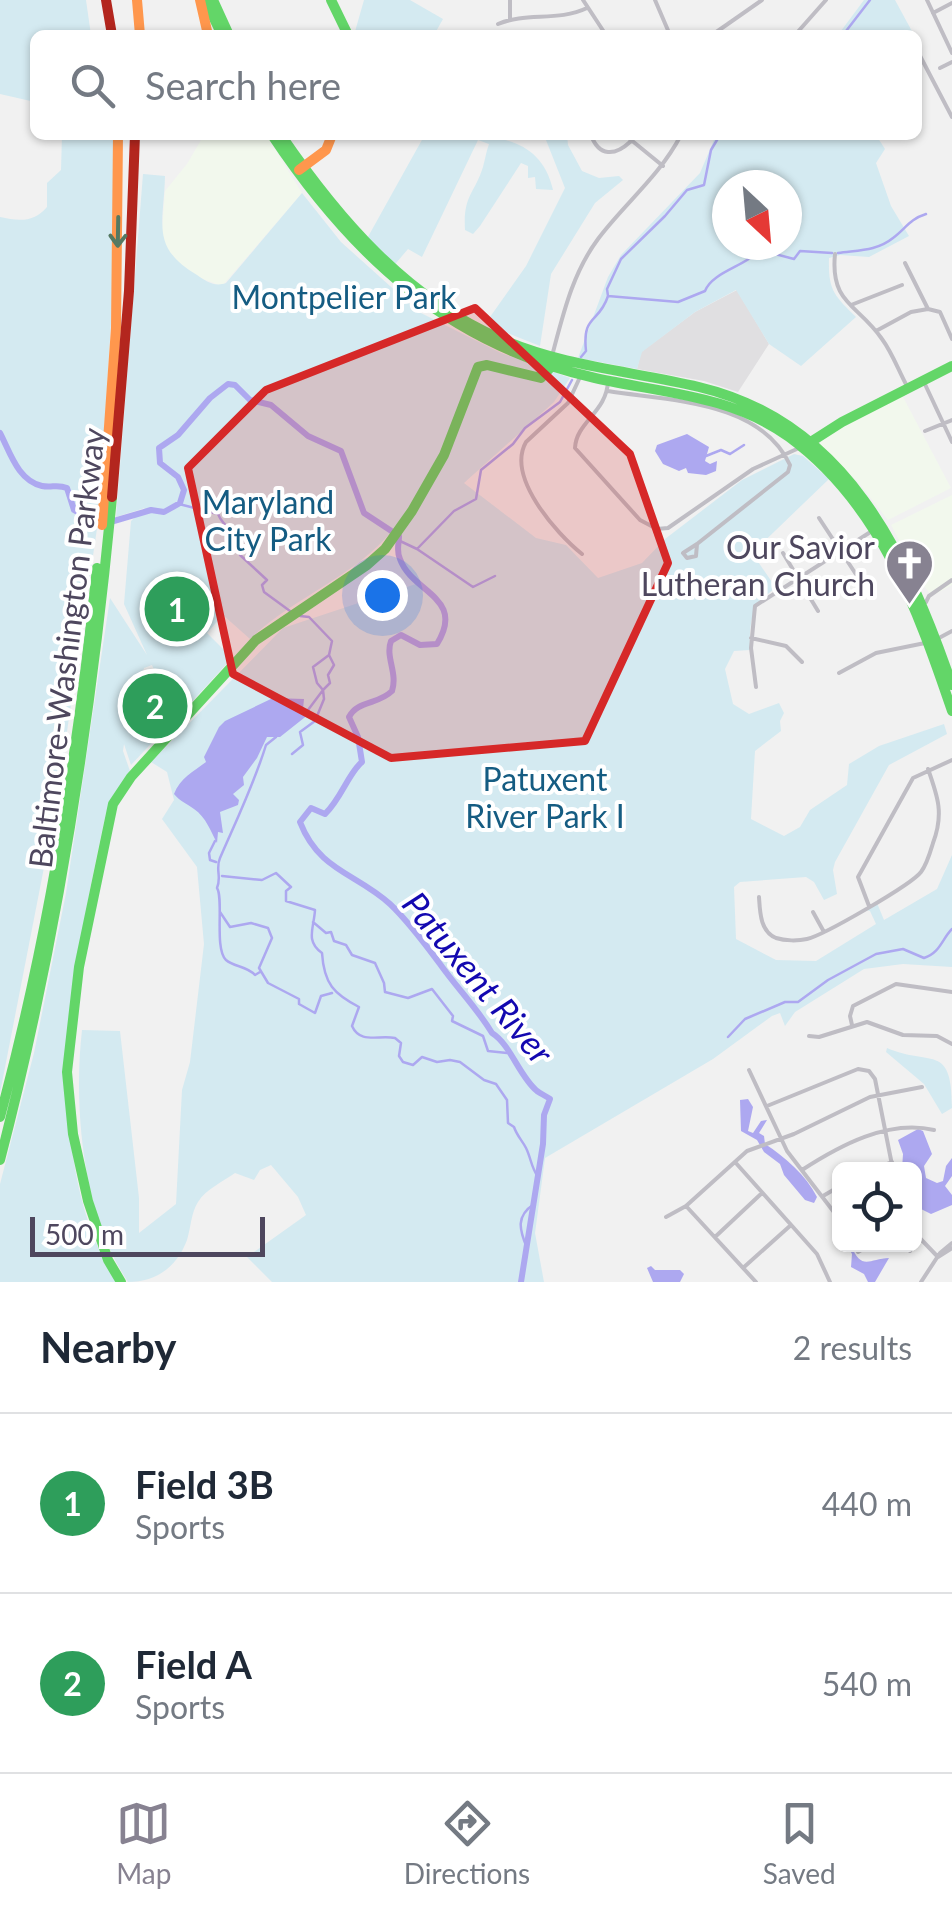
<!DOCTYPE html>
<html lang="en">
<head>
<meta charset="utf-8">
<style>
	:root { --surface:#fff; --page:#f6f6f7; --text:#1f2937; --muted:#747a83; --line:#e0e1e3; --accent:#878291 }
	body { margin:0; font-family:Lato,sans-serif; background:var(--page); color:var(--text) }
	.controls { position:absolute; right:30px; bottom:30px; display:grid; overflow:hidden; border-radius:15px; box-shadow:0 2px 8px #0004 }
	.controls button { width:90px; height:90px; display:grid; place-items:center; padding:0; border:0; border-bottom:2px solid var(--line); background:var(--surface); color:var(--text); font:50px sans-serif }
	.compass { position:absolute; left:712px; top:170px; width:90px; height:90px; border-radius:50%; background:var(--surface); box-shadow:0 2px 8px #0004; rotate:154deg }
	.scale { position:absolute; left:30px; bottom:25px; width:235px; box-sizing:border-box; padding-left:10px; border:5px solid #4e475e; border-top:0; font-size:28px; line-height:35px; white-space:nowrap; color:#4e475e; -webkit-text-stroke:8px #fff; paint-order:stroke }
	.you { position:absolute; left:382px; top:595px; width:35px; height:35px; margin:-25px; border:8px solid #fff; border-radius:50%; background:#1a73e8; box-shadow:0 0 0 15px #1a73e833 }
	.badge { display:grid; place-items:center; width:65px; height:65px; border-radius:50%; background:var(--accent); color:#fff; font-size:32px; font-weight:700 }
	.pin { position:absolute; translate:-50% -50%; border:5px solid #fff; box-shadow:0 2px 10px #0006 }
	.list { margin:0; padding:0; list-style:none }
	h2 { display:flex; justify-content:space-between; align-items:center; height:130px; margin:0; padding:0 40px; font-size:42px }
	h2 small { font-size:32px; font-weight:400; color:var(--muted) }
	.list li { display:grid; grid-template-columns:65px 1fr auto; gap:30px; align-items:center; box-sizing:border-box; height:180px; padding:0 40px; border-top:2px solid var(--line) }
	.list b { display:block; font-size:38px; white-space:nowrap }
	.list p { margin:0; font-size:32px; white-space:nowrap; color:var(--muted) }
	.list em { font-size:32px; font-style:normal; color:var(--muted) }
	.icon { flex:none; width:55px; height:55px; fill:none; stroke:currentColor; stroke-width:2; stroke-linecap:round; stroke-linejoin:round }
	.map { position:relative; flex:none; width:952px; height:1282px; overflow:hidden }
	.search { position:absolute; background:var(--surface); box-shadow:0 2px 8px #0004; left:30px; right:30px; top:30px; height:110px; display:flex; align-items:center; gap:25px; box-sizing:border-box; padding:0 35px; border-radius:15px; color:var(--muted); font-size:38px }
	.sheet { height:490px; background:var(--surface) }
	nav { display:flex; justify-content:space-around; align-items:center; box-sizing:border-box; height:140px; border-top:2px solid var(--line); background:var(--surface); font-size:28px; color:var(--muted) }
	nav a { display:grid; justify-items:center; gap:5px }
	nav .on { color:var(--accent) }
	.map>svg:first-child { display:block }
	.commercial { fill:#f2f8ed }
	.education { fill:#e0dfe1 }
	.green { fill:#d4eaf1; fill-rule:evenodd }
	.water { fill:#ada8f0 }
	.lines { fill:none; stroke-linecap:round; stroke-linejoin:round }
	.stream { stroke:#ada8f0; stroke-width:2.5 }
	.river { stroke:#ada8f0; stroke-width:6 }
	.street { stroke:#bfbdc4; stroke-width:4 }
	.fast { stroke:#63d668; stroke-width:10 }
	.slow { stroke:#ff974d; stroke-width:10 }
	.jam { stroke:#b3261e; stroke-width:10 }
	.oneway { stroke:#557962 }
	.marked { fill:#d62828; fill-opacity:0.2; stroke:#d62828; stroke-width:8; stroke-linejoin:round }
	.labels { text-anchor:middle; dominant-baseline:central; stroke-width:8; stroke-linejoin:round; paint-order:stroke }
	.park-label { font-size:32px; fill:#155c82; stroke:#fff }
	.poi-label { font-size:32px; fill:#4e475e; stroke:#fff; text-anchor:end }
	.street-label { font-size:32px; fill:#4e475e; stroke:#fff }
	.water-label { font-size:35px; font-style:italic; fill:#1308b0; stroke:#fff }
</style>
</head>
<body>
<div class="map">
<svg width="952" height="1282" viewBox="0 0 952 1282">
	<rect width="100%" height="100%" fill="#f1f1f1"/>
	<!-- commercial -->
	<path class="commercial" d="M204,135H266L302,193L222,286L203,279L174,261L165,247L162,231L165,191L187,164Z
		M902,395L951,488L888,520L858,482L820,445L821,441L856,419Z
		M952,495V585L932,596L923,585L891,525Z"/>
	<!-- education -->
	<path class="education" d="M737,290L769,344L738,392L704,381L637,369L641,352L695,312Z"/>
	<!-- green -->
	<path class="green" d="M0,0H86L91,35H35V102L0,94Z
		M364,0H410L443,19L434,35H354Z
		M864,0H895L914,35H838Z
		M62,135H112L114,146V275L99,515L56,806L0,1093V217C18,221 34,223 47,207V183L61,170Z
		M435,135C483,135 540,131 553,190L536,189L535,177L528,178V166L521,163L480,226L473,234L465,230C463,195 474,195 483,167C485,160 486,152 489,144L478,140L422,257L408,249L391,269L364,244L423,138Z
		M544,135H567L568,145L582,171L599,178L619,176L623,180L595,203L551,274L540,346L485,324L526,266L565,188Z
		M716,135H876L885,149L876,163L891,206L909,236L869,257L840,255L829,258C828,290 834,295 856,317L801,366L769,344L736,290L695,312L642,352L637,369L578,358L608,277L621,255L700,173ZM727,185H787V245H727Z
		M143,174L165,176C164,224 150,247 197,275C207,282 215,287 226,283L302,193L341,242L419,312L501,353L570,378L554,402L464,483L536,538L566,545L598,578L642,563L665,539L742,480L794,454L803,456L829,479L752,553L776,588C751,604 749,622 750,650L734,651L725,669L733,704L749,714L779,703L784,713L780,721L781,731L755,751L751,819L784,836L800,827L810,810L847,785L849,764L879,746L944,724L947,734L889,765L835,862L833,870L837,894L824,900L814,882L806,877L740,882L734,887L736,939L776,960L816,961L876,924L870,911L866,910L877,903L884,920L937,889L952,855V967L903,964L864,969L795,1012L785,1026L780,1013L772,1016L713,1059L545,1158L535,1233L544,1282H272L247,1257L306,1215L298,1197L271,1165L260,1170L254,1180L235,1173C224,1181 206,1189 198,1202C191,1213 191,1227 187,1240C177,1267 156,1282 128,1282C83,1215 73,1108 82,1030L120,1031L139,1198V1233L176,1204L182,1090L190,1062L204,944L197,867L162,819L174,800L167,772L151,762L283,628L419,583C404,569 396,559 400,538L393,530C354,577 294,597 250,639L223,615L207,633L232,658L176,719L152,665L144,668L130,716L162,732L131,765L124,744L123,751L130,771L115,793L106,813C75,957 35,1149 116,1282H0V1184L34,1053L66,893L110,598L147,655L124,604L131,521L145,508L116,517Z
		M152,691L170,710L157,722L140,703Z
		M887,1048C931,1067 952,1042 952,1108L942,1114L924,1084L886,1052Z"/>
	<!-- water -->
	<path class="water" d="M687,434L709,447L705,461L710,464L717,461L716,471L706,475L688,473L686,468L679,471L663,464L655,451L657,445Z
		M273,698L304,699L303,709L309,714L280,737H267L257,758L243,777L244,785L233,794L239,800L238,805L220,812L223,833L218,832L217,843C211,832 206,817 194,809C186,803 181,802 174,794C180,778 193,772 206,762L204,757L219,727L225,721Z
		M748,1099L753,1107L748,1131L753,1133L761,1121L767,1120L759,1133L764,1136L765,1144C785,1157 806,1175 817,1197L814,1203L805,1200L784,1175L780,1164L764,1152L757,1140L741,1131L740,1100Z
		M918,1129L923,1131L932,1154L924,1166L926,1178L937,1183L943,1181L946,1166L952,1158V1176L945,1186L952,1195V1205L931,1214L915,1206L914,1170L902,1169L903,1154L898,1140Z
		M847,1245H851C861,1271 869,1259 889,1258L875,1282H868L864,1274L851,1267L852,1254Z
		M651,1266L655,1270H680L684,1274L680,1282H653L647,1268Z"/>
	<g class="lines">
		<!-- stream -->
		<path class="stream" d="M843,35L870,0
			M838,253C858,250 877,251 893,238C906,228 910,219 926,214
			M608,296L607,289L621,259L665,216L687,190L704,185L711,150L720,135
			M581,357L586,351C582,314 599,324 608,296L678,302L705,291C712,272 746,266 760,250L794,259L800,251L832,253
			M706,456L721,450L730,454L744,445
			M179,504L218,514C226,534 249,535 240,555L267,580L262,585L264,592L290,611
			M400,541L417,549L454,511L476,499L481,470L513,444L525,428L560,402L572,380
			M417,549L473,587L495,576
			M305,714L323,690L317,683L313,667L329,655
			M292,754L303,745L300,732L315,721L324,699L323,690L330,683L328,675L334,665L329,655L332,641L309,617L300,616
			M215,841L209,853L210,860L216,862
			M222,876L262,880L276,873L291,887L286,891V901L315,910C314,928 305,941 322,953C324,984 334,994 359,1007L352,1026C360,1044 378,1035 395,1038L401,1043L399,1056L403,1062L413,1065L422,1057L437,1062L450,1060L460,1062L484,1080L496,1084L507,1100L508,1123L514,1127C517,1136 522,1140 526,1148C531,1158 531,1167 538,1177
			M220,912L230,927L251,923L268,928L272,938L259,968L268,983L299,999V1004L315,1013L321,996L332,993
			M313,922L326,933L331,932L334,941L346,945L352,955L375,963L384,983L385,992L408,998L432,989L453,1016L452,1021L483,1036L488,1051L507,1053
			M260,972L255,975C247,966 234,967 226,960C214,949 224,898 217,888C222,877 215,869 220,858C236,821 254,784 266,745L276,737
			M728,1037L745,1019L785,1002H798L828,980L876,954L903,949L924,958C940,953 942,939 952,929
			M527,1248C519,1229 516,1216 534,1204"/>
		<!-- river -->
		<path class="river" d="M0,433C10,452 18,481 42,486C52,488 57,484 67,488L74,510L89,519L107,523L151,510L164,512L180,503L184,490L178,477L160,463L159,448L178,435L210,398L228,384L235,385L250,400L271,405L308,436L341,451L364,513L399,536C399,544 396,551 400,559C412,593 466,597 437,644L420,645L401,635L391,641C385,657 398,673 392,691C378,705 358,700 349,717L358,737L362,762C349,772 341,799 325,814L311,808L300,822C319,871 356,873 390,904C409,922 425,944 440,964C457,988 477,1008 492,1033C511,1045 519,1076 537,1091C541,1094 546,1096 550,1099L544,1115L543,1144L521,1282"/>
		<!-- street -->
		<path class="street" d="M510,0V19
			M583,0L606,35
			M655,0L670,35
			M927,0L952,53
			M933,13L952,3
			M498,24C526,12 558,22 587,8
			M712,35L762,0
			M795,35L826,0
			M918,52L952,117
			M940,68L952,62
			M591,135C599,157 615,156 630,142
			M625,135L663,166
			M835,254C830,304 858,304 882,339C893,354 899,372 908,388
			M905,263L928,309
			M851,305L902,285
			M928,309L940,312L952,339
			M876,331L911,312L928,309
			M552,356C563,315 572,274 598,239C625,203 659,177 681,135
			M581,375L568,403L526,442C506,477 556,533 582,554
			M923,380L952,442
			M608,381C607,412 576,422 575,448L640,520L657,529L668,528L753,469L799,448
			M608,391C669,401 760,400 790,465L788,472L697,544
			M925,431L952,420
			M819,518L863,585
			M697,544L696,556L687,558L683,553Z
			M783,553L818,611
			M926,602L929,596L952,580
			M751,638L786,646L802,662
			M939,638L952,631
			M839,673L876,653L925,643
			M756,687L751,648L755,606L872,531
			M759,897C760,912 760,931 776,938C785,941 798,941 807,939C824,935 911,885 921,872C927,864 930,853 933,843C944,814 938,797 928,769
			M869,906L858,877L913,778L952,760
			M813,912L824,932
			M852,1025L850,1016L853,1006L896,984L952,992
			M809,1036L819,1037L867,1022L903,1035L937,1036L952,1044
			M749,1070L787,1151L840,1220
			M767,1106L858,1069L869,1071L875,1079L893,1170
			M735,1162L817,1254L830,1282
			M802,1170C839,1146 888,1119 934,1130
			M871,1170L892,1162
			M823,1196L840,1186
			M686,1206L756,1282
			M666,1217L686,1206L747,1151L794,1134L870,1097L922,1087
			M914,1232L938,1257
			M715,1237L762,1193
			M903,1244L910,1251
			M858,1252L871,1244
			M938,1257L952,1248
			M743,1268L791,1225
			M921,1282L940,1253L952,1243"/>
		<!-- fast -->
		<path class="fast" d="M205,0L222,35
			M213,0L229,35
			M331,0L348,35
			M272,135C353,257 449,345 595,378C662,393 731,395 789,437C880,504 917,608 952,711
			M281,135C338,218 406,298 501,339C565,367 632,371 699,387C847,422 907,555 952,685
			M806,445L842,422L952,366
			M0,1117C49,936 78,754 97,568
			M0,1160C57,942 91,721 112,497
			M121,1282L108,1260L88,1201L73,1134L67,1072L79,967L113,804L131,777L256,640L367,565L385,549L412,511L444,455L478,367L487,365L541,378L551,367"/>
		<!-- slow -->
		<path class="slow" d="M137,0L140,35
			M200,0L208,35
			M299,170L326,150L332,135
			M102,525L116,328L118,135"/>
		<!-- jam -->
		<path class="jam" d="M106,0L112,35
			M112,497L129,291L135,135"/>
	</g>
	<!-- one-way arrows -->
	<defs><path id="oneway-shaft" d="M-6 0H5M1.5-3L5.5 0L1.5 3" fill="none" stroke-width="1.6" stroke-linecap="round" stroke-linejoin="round" transform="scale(2.5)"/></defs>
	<use class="oneway" href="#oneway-shaft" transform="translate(118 232) rotate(91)"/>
	<!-- marked area -->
	<path class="marked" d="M475,308L630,454L668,563L585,741L391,758L233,674L188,468L266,390Z"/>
	<!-- icons -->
	<defs>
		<symbol id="church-pin" viewBox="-11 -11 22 30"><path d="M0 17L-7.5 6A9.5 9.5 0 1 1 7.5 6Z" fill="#878291" stroke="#fff"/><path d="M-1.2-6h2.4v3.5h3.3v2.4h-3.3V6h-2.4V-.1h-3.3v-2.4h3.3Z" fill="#fff"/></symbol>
	</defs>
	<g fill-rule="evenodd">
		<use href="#church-pin" x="882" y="536" width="55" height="75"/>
	</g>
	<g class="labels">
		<!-- park labels -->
		<g class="park-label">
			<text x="344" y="296">Montpelier Park</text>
			<text x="268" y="501">Maryland<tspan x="268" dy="37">City Park</tspan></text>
			<text x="545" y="778">Patuxent<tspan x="545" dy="37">River Park I</tspan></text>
		</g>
		<!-- poi labels -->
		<g class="poi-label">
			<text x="875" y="546">Our Savior<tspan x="875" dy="37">Lutheran Church</tspan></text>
		</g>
		<!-- street labels -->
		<g class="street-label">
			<text transform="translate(66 648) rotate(-83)">Baltimore-Washington Parkway</text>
		</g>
		<!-- water labels -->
		<g class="water-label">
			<text transform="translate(479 977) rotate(50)">Patuxent River</text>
		</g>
	</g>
</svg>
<div class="controls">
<button><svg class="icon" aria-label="locate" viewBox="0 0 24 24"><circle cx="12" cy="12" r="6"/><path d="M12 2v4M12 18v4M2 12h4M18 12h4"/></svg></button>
</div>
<svg class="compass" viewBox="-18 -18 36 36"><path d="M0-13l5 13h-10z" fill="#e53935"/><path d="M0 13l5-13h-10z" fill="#747a83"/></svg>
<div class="scale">500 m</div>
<div class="you"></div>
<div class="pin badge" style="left:177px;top:609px;background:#2e9e5b">1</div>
<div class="pin badge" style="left:155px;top:706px;background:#2e9e5b">2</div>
<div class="search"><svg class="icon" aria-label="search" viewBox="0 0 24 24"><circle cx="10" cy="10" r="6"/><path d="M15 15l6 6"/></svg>Search here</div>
</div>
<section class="sheet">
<h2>Nearby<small>2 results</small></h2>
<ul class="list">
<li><span class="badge" style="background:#2e9e5b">1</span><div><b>Field 3B</b><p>Sports</p></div><em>440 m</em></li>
<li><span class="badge" style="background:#2e9e5b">2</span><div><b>Field A</b><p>Sports</p></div><em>540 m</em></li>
</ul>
</section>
<nav>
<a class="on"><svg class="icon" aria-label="map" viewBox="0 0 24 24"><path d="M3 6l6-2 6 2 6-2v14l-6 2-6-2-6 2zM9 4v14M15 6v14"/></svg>Map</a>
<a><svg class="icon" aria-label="directions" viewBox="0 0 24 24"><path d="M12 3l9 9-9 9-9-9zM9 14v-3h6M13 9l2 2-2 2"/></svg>Directions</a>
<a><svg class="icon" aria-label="saved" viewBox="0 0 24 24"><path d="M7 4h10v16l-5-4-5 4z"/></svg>Saved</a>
</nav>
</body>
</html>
